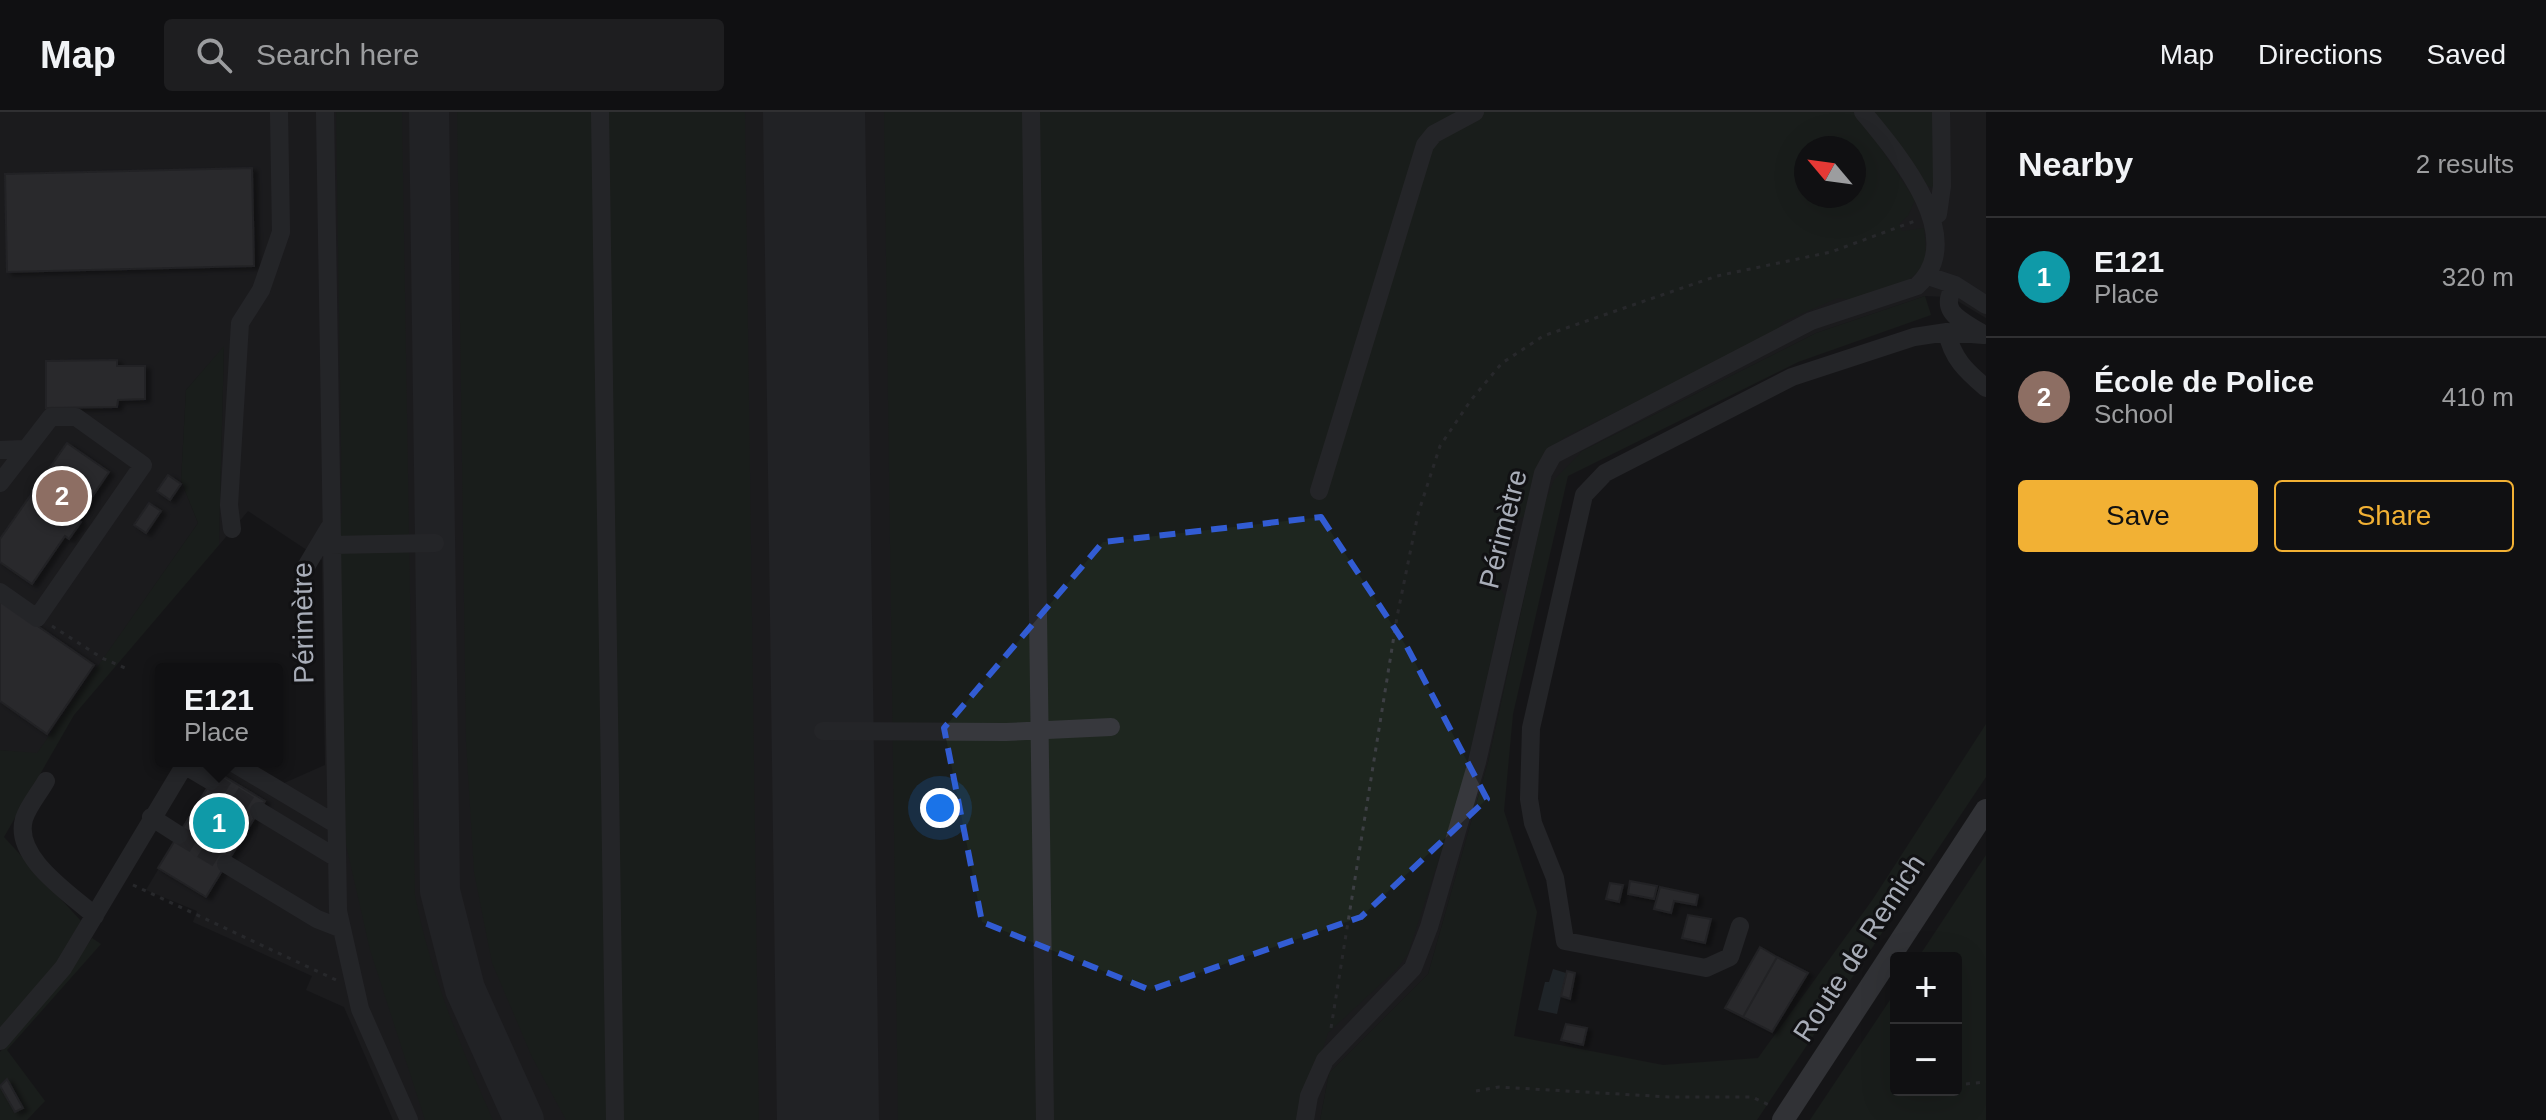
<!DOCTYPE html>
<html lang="en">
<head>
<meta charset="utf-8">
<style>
	:root { --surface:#101012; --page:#1e1e20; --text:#f1f3f6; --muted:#9c9d9f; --line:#303032; --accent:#f2b134 }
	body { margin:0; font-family:Arial,sans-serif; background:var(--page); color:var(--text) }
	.controls { position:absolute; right:24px; bottom:24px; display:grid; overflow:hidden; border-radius:8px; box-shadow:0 8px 32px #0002 }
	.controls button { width:72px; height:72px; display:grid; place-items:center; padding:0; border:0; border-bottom:2px solid var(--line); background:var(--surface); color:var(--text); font:40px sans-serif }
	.compass { position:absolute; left:1794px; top:24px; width:72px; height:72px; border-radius:50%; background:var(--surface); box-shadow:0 8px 32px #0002; rotate:299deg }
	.you { position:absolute; left:940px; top:696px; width:28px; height:28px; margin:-20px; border:6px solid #fff; border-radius:50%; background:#1a73e8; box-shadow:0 0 0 12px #1a73e833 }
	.badge { display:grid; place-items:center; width:52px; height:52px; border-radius:50%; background:var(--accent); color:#fff; font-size:26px; font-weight:700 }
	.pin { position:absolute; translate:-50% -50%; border:4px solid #fff; box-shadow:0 2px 8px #0006 }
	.popup { position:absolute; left:155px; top:551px; width:128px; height:104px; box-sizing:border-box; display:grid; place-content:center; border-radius:8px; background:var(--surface); filter:drop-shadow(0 2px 6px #0005); font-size:26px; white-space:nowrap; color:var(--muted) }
	.popup b { font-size:30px; color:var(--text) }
	.popup::after { content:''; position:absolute; left:50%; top:100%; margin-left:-16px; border:16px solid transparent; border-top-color:var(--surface) }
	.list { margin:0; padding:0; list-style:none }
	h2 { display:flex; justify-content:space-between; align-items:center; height:104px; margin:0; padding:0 32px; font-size:34px }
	h2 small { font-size:26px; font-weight:400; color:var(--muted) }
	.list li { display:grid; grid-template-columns:52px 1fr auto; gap:24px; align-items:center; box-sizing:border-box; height:120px; padding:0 32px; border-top:2px solid var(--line) }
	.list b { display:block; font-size:30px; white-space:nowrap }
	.list p { margin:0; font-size:26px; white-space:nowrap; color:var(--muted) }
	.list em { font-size:26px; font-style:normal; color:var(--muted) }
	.actions { display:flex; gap:16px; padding:24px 32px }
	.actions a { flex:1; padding:18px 0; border:2px solid var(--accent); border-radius:8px; text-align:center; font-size:28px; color:var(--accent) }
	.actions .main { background:var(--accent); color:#111 }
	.icon { flex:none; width:44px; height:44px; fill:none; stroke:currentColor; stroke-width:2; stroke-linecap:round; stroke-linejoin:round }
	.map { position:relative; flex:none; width:1986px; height:1008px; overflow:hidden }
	header { display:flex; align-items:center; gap:48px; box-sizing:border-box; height:112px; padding:0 40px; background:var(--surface); border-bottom:2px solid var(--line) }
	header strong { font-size:38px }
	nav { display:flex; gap:44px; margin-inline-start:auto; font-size:28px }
	.search { width:560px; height:72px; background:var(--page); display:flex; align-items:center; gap:20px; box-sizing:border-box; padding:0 28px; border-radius:8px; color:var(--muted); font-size:30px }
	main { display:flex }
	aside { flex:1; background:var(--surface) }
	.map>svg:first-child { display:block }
	.built { fill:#222225; fill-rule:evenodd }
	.green { fill:#1e261f; fill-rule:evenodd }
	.water { fill:#2c353c }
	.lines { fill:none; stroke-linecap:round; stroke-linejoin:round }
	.taxiway { stroke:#303135; stroke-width:40 }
	.runway { stroke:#303135; stroke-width:102 }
	.building { fill:#404145; stroke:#303034; stroke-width:2; filter:url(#shadow) }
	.minor-tunnel { stroke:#333438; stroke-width:18; stroke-dasharray:18 9; stroke-linecap:butt }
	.path { stroke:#3d3f44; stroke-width:3; stroke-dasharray:4 6; stroke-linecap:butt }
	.minor { stroke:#37383d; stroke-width:18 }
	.major { stroke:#53555c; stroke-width:22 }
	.marked { fill:none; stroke:#325cd3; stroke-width:6; stroke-dasharray:16 10; stroke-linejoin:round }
	.labels { text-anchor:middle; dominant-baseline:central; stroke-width:6; stroke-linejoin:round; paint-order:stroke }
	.street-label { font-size:28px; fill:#a8adb8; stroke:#111113 }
</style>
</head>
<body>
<header>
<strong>Map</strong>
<div class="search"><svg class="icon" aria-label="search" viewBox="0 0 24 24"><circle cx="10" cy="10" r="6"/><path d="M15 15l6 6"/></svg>Search here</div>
<nav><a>Map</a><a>Directions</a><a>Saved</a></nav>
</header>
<main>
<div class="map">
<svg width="1986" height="1008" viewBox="0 0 1986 1008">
	<defs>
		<filter id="shadow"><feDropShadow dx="5" dy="3" stdDeviation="2" flood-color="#0009"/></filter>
	</defs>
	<rect width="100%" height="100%" fill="#161618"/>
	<!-- built -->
	<path class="built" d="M0,0H1986V206L1951,185L1925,184L1816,221L1582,339L1545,390L1488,650L1428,862L1329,961L1320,1008H393L344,895L306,878L312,864L193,810L197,799L146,778L223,649L282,672L325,653L322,448L248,399L219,433L224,235L186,278L181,369L198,411L37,642L0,638ZM1806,36H1854V84H1806Z"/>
	<!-- green -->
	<path class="green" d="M336,0H402L415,783C431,864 460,933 493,1008H425L370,838L341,711L336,418L342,401Z
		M457,0H745L759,1008H566L532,945L492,851L474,760L466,630Z
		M884,0H1853L1865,12L1915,88L1908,104L1899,112L1902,119L1924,116C1925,127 1928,143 1922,154C1912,174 1858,192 1838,186L1783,210L1776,222L1565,325C1534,350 1532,366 1525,404L1510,412L1499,473L1505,485L1463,673L1408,842L1397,857L1328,921L1300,1008H898ZM1806,36H1854V84H1806Z
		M1872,0H1932L1934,76L1927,74Z
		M1925,184L1931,203L1798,250L1568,364L1513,602L1504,699L1537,800L1514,924L1663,953L1758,946L1873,787L1986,612V665L1757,1008H1320L1329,961L1428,862L1488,650L1545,390L1554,368L1582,339L1816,221Z
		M224,234L219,433L74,603L4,725L81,809L60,847L0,917V638L37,641L198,411L181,369L186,278Z
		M1986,743V1008H1810L1896,879V978H1956V846H1918Z
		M92,826L101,832L7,938L45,989L27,1008H0V940L70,857Z"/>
	<!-- water -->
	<path class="water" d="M1553,857L1566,861L1557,902L1538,898L1545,870H1549Z"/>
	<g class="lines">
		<!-- taxiway -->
		<path class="taxiway" d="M429,0L440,779L465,877L524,1008
			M827,1008L828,982"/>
		<!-- runway -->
		<path class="runway" d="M814,0L828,1008"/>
	</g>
	<!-- building -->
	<path class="building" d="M252,56L254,154L7,160L5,62Z
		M117,248V254H145V287L118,288L117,295L46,296V249Z
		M67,331L109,360L77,407L81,410L69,427L65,424L32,472L0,450V427Z
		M168,363L181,372L170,388L157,379Z
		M149,391L161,399L146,421L134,413Z
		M0,488L94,553L47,622L0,589Z
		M217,660L265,689L206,785L158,756Z
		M1630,769L1657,774L1654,787L1628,782Z
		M1610,771L1623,773L1619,790L1606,787Z
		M1660,775L1698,783L1696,793L1674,789L1671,801L1654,797Z
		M1688,803L1711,807L1705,831L1682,826Z
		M1760,835L1777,845L1743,905L1725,896Z
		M1777,845L1808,861L1772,920L1743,905Z
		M1567,859L1575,861L1570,887L1561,884Z
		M1566,912L1587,916L1583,933L1561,928Z
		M7,967L23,996L15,1000L0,974Z"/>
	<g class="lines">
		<!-- minor-tunnel -->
		<path class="minor-tunnel" d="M211,669L259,699
			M179,723L226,752"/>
		<!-- path -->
		<path class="path" d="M52,514L102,546L125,556
			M133,773L336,868
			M1331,916L1397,505L1418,402L1440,334L1471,288L1502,251L1543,224L1717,164L1831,140L1915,109
			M1956,973L1986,970
			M1476,979L1499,975L1669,985H1752L1769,993
			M1904,979L1909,978"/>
		<!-- minor -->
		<path class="minor" d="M325,0L338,799L360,897L409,1008
			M600,0L615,1008
			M1031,0L1045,1008
			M1931,104L1938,102L1942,74L1941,0
			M1928,164L1955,173L1986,193
			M1955,173C1938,199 1959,207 1980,220
			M1947,220C1952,246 1966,259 1986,276
			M0,338L24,337
			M0,371L51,305H76L143,353L37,506L0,480
			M1319,379L1425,33L1434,22L1475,0
			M232,417L229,393L240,211L261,178L281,120L279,1
			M330,433L435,431
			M304,458L329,416
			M823,619L1006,620L1111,615
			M230,649L334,711
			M184,653L211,669
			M46,669C40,680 28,694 24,707C13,746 71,782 95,804
			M259,699L335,745
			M151,705L179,723
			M226,752L317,807L340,816
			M1740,814L1730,845L1706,856L1565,829L1555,766L1533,711L1529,687L1531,616L1584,383L1605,361L1792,265L1914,225L1947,220L1984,223
			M0,929L63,856L187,649
			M1305,1008L1309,984L1325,948L1413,856L1429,815L1477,650L1543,361L1553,343L1811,209L1917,174C1970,125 1896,40 1863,0"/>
		<!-- major -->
		<path class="major" d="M1783,1008L1986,698"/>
	</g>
	<!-- marked area -->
	<path d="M0 0H1986V1008H0ZM1321,405L1407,535L1487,687L1361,805L1150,878L982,810L944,616L1103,430Z" fill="#161618" fill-opacity=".55" fill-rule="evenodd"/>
	<path class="marked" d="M1321,405L1407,535L1487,687L1361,805L1150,878L982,810L944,616L1103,430Z"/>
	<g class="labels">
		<!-- street labels -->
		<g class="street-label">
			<text transform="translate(1503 417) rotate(-76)">Périmètre</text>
			<text transform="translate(303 511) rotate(-91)">Périmètre</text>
			<text transform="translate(1859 836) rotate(-57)">Route de Remich</text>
		</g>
	</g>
</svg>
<div class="controls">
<button>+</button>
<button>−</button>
</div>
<svg class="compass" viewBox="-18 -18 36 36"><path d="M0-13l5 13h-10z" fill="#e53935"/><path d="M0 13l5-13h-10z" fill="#9c9d9f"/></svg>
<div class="you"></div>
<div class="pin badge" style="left:219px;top:711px;background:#0f9aa8">1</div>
<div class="popup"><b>E121</b>Place</div>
<div class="pin badge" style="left:62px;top:384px;background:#8d6e63">2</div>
</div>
<aside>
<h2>Nearby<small>2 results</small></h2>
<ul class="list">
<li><span class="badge" style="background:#0f9aa8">1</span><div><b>E121</b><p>Place</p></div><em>320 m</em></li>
<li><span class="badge" style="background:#8d6e63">2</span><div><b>École de Police</b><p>School</p></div><em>410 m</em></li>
</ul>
<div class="actions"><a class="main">Save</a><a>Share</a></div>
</aside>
</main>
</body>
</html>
